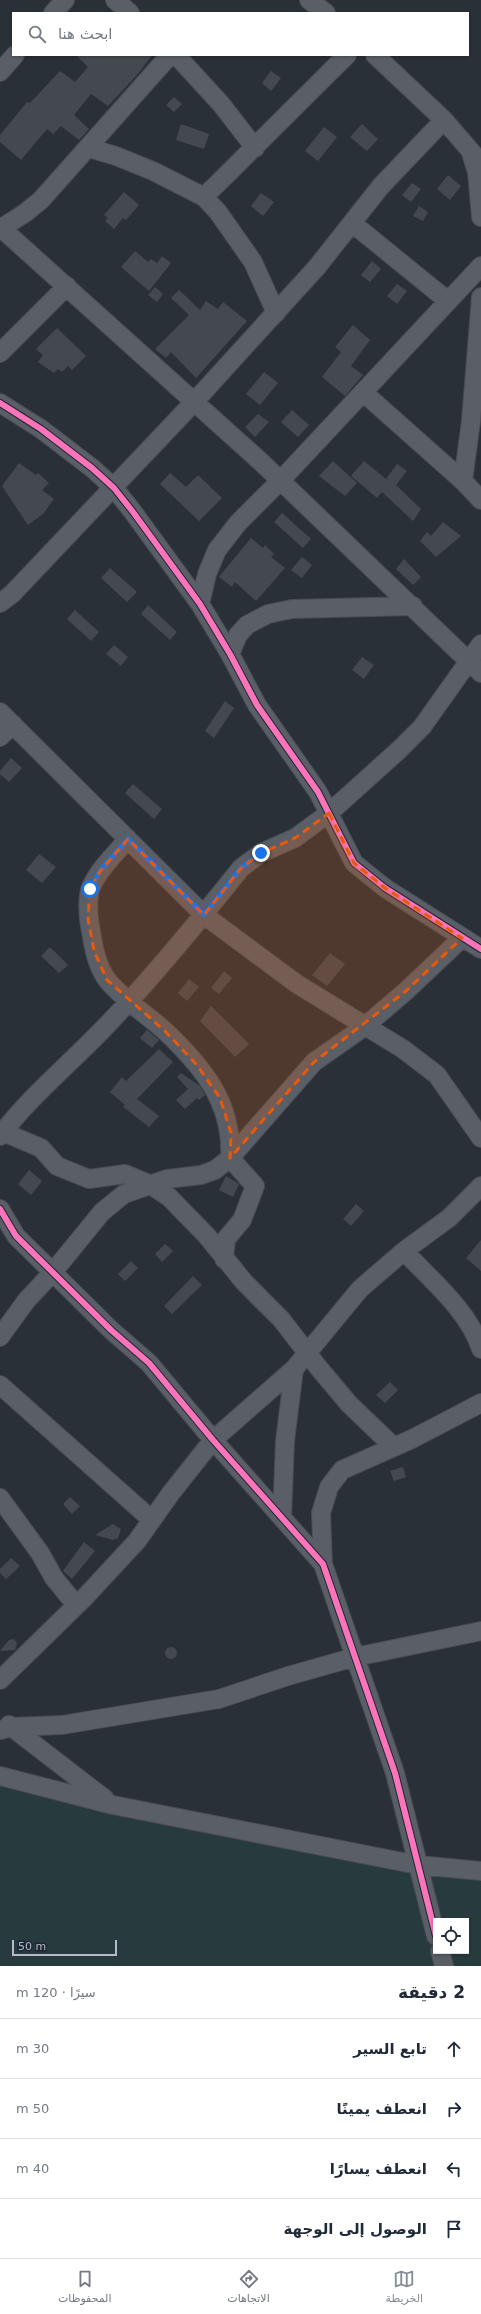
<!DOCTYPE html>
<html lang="ar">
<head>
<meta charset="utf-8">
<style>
	:root { --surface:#fff; --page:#f2f2f3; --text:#1f2937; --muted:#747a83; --line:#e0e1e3; --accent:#848b96 }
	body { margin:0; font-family:"DejaVu Sans","Noto Naskh Arabic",sans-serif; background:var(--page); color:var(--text); direction:rtl }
	.controls { position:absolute; right:12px; bottom:12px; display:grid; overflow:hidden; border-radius:0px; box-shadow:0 1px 3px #0004 }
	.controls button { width:36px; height:36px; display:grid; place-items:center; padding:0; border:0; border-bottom:1px solid var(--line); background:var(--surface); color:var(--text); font:20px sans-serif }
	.scale { position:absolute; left:12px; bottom:10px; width:105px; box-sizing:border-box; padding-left:4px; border:2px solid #b4bcc9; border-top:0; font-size:11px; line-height:14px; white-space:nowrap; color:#b4bcc9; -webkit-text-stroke:3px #1d2633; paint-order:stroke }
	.stop { position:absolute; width:12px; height:12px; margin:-9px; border:3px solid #1a73e8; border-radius:50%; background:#fff }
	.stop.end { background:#1a73e8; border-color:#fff; box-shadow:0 1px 4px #0008 }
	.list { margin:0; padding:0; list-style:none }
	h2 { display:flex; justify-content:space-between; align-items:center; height:52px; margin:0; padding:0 16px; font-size:17px }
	h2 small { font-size:13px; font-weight:400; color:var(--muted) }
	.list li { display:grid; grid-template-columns:26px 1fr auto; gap:12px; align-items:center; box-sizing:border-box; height:60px; padding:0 16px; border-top:1px solid var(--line) }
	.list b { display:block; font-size:15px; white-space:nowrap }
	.list em { font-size:13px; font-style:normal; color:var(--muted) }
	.icon { flex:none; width:22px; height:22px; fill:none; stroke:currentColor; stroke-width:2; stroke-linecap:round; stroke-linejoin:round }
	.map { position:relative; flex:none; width:481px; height:1966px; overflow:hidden; direction:ltr }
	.search { position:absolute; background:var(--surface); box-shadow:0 1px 3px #0004; left:12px; right:12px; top:12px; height:44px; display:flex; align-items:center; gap:10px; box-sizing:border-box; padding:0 14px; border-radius:0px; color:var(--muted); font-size:15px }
	.sheet { height:292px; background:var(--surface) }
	nav { display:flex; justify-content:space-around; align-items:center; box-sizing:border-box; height:56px; border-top:1px solid var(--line); background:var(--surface); font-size:11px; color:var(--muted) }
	nav a { display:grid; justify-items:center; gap:2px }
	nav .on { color:var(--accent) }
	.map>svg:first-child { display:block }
	.green { fill:#273a3e; fill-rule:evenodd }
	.building { fill:#444950 }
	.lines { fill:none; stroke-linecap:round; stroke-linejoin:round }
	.minor-casing { stroke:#484c53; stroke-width:20 }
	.minor { stroke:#5a5e66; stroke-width:18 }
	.cycleway-casing { stroke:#1d2633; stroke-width:8 }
	.cycleway { stroke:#fb73b8; stroke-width:6 }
	.route { stroke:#1a73e8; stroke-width:5 }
	.marked { fill:#e8590c; fill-opacity:0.2; stroke:#e8590c; stroke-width:3; stroke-dasharray:8 5; stroke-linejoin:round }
</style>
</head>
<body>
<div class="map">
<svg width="481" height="1966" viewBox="0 0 481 1966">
	<rect width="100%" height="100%" fill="#2a3038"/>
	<!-- green -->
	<path class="green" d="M0,1779L481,1874V1966H0ZM436,1921H466V1951H436Z"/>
	<!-- building -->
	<path class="building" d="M76,55H152L137,75L108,106L91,94L74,115L89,129L79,140L61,126L53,134L47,129L21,160L0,142V135L27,102L30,103L60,71L75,82L88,67Z
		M271,71L281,78L271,91L262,83Z
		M174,97L182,104L174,112L166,105Z
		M181,124L209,134L204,149L176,140Z
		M362,124L378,139L367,151L350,137Z
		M324,127L337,137L318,161L305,151Z
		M448,175L461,186L450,200L437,189Z
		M412,183L421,189L411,202L402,195Z
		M124,192L139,205L126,220L123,218L114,229L105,221L108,218L104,215Z
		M261,193L274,202L263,216L251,206Z
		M419,206L428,212L423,221L413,216Z
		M135,251L148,262L151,259L157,263L162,256L171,263L149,291L121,267Z
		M372,261L381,269L370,282L361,275Z
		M397,284L407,291L397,304L387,296Z
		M155,287L163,294L157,302L148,295Z
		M179,290L200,310L206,301L218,309L223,302L247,321L196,378L171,352L166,358L155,349L189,315L171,298Z
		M353,325L370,340L351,366L363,375L345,396L322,377L341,352L335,347Z
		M57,328L86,356L72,370L68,366L62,372L58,369L54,373L38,362L43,355L36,349Z
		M264,372L278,383L260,405L246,394Z
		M292,410L309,425L298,437L281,422Z
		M258,414L269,422L255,437L245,427Z
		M333,461L357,483L345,496L319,476Z
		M364,461L386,479L397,464L407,471L396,485L421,509L413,521L382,492L377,498L351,476Z
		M19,463L36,475L38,473L49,483L42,490L54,499L43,514L28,525L2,486Z
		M170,473L186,487L198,475L222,498L199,521L160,484Z
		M282,513L311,539L303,548L274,522Z
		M443,522L461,536L436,557L420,541L427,532L431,536Z
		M251,538L263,548L265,545L274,554L271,557L285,568L256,601L235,582L232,587L219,577Z
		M302,557L312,565L302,578L291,570Z
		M404,559L421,577L413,585L396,569Z
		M110,568L137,592L127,602L101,578Z
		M148,605L177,632L170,640L141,614Z
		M75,610L99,632L91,641L67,619Z
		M114,645L128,657L121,666L106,654Z
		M362,657L374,665L364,679L352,670Z
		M225,701L234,708L214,738L205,731Z
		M11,758L22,768L9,782L0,774V771Z
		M133,784L162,809L154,819L125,793Z
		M39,854L56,867L42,883L26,870Z
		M50,947L68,965L59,973L41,956Z
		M330,953L345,964L327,986L312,975Z
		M224,971L232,978L219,994L211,988Z
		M189,979L199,987L187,1001L178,993Z
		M211,1006L249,1044L235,1057L200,1021Z
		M147,1030L159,1040L152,1048L140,1038Z
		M159,1049L173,1062L137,1099L159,1116L149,1127L123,1107L125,1105L110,1092L122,1077L126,1081Z
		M181,1073L200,1086L205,1095L199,1100L197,1098L185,1109L176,1100L188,1089L177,1077Z
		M29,1170L42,1181L31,1195L18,1184Z
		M226,1176L239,1184L233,1197L219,1190Z
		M356,1204L364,1211L351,1226L343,1219Z
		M481,1240V1271L466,1258Z
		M165,1244L173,1251L162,1262L155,1254Z
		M131,1261L138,1268L125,1281L118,1274Z
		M193,1276L202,1285L172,1314L164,1306Z
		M390,1382L398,1390L385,1403L376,1395Z
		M403,1467L406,1477L394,1481L390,1471Z
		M70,1497L80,1506L72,1514L63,1504Z
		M113,1524L121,1529L118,1538L113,1540L95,1535Z
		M84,1542L95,1551L72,1579L63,1571Z
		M11,1558L20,1566L6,1579L0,1573V1569Z
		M14,1639L17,1643L15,1650L0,1651L9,1640Z
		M165 1653a6 6 0 1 1 12 0a6 6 0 1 1-12 0Z"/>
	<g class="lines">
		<defs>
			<path id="minor" d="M115,0L130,13
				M309,0L326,13
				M53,13L65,0
				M176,55L221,104L255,148
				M375,55L444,120L481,163
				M0,72L15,55
				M89,148L116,156L153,171L204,197L218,212L253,262L276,313
				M471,153L477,172L481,217
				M204,197L347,55
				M352,223L448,301
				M0,227L260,461L481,673
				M0,229L25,213L41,200L170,55
				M0,353L67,286
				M364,393L463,481L481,500
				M0,403L41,429L92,468L114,488L133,512L200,604L230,654L257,705L318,792L354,863L385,888L481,949
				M463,481L471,421L481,297
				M0,603L12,594L195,401L317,267L381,186L444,120
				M200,604L207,574L217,550L238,523L281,480L481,266
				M230,654L238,635L247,625L268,614L292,609L413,606
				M0,712L204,915L297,984L403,1049L437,1075L481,1138
				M0,737L13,724
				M128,839C115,854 99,869 91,887C87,897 88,916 90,926C93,944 96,966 108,981C124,1000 146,1014 165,1031C203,1067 233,1103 230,1158L255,1186L242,1220L226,1239L224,1259
				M3,1132L41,1148L57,1166L89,1179L125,1174L149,1184L169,1197L207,1236L244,1282L281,1319L318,1367L349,1404L394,1447
				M0,1136C31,1095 71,1063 107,1025C155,975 198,922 241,868L261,853L295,838L329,813L400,749L422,727L481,644
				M0,1209L16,1236L111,1330L149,1363L213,1440L323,1564L395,1773L436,1936
				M404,1251C431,1280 469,1311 481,1349
				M0,1337L26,1301L53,1272L102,1212L124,1194L167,1179L201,1175L215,1170L230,1158L314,1062L364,1027L406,991L462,938
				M0,1385L152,1520
				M0,1498L40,1553L54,1578L76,1605
				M282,1518L285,1441L294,1369
				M323,1564L321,1513L329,1487L342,1470L412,1439L481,1403
				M0,1680L85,1597L137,1541L171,1493L213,1440L294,1369L360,1289L404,1251L449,1218L481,1186
				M9,1725L105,1799
				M0,1730L11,1727L62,1725L219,1699L288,1676L355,1657L481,1631
				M0,1776L113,1805L418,1865L481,1871
				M440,1951L444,1966"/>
		</defs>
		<!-- minor casing -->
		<use href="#minor" class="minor-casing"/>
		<!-- minor -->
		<use href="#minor" class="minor"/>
		<defs>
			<path id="cycleway" d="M0,403L41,429L92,468L114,488L133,512L200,604L230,654L257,705L318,792L354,863L385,888L481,949
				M0,1209L16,1236L111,1330L149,1363L213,1440L323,1564L395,1773L436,1936"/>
		</defs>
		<!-- cycleway casing -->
		<use href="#cycleway" class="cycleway-casing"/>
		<!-- cycleway -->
		<use href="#cycleway" class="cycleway"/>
	</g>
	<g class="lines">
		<!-- route -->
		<path class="route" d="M90,889L100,871L128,839L204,915L241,868L261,853"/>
	</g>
	<!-- marked area -->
	<path class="marked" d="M329,813L354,863L385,888L462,938L406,991L314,1062L230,1158L231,1133L220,1098L196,1064L165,1031L107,980L94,951L88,919L90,889L100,871L128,839L204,915L241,868L261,853L295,838Z"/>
</svg>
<div class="controls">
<button><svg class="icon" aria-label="locate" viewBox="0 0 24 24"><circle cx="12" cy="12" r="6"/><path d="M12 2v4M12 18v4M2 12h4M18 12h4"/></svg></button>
</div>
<div class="scale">50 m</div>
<div class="stop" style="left:90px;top:889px"></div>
<div class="stop end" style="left:261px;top:853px"></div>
<div class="search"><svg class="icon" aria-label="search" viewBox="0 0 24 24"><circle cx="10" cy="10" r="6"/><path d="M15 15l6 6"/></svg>ابحث هنا</div>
</div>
<section class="sheet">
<h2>2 دقيقة<small>سيرًا · 120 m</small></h2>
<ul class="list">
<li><svg class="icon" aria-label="ahead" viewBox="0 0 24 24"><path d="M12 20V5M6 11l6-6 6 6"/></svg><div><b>تابع السير</b></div><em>30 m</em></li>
<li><svg class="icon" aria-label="right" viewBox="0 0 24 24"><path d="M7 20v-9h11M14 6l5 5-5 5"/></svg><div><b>انعطف يمينًا</b></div><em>50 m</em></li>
<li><svg class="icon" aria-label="left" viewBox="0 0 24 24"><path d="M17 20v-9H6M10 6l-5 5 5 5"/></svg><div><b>انعطف يسارًا</b></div><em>40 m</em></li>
<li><svg class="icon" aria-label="arrive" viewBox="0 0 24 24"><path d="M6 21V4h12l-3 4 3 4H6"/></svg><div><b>الوصول إلى الوجهة</b></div></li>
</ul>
</section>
<nav>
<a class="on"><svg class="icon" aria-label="map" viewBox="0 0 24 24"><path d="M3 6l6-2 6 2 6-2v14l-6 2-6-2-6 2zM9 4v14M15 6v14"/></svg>الخريطة</a>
<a><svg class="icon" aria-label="directions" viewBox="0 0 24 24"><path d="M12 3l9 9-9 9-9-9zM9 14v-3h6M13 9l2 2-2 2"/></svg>الاتجاهات</a>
<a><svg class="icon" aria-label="saved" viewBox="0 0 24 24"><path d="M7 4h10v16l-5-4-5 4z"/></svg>المحفوظات</a>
</nav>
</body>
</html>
